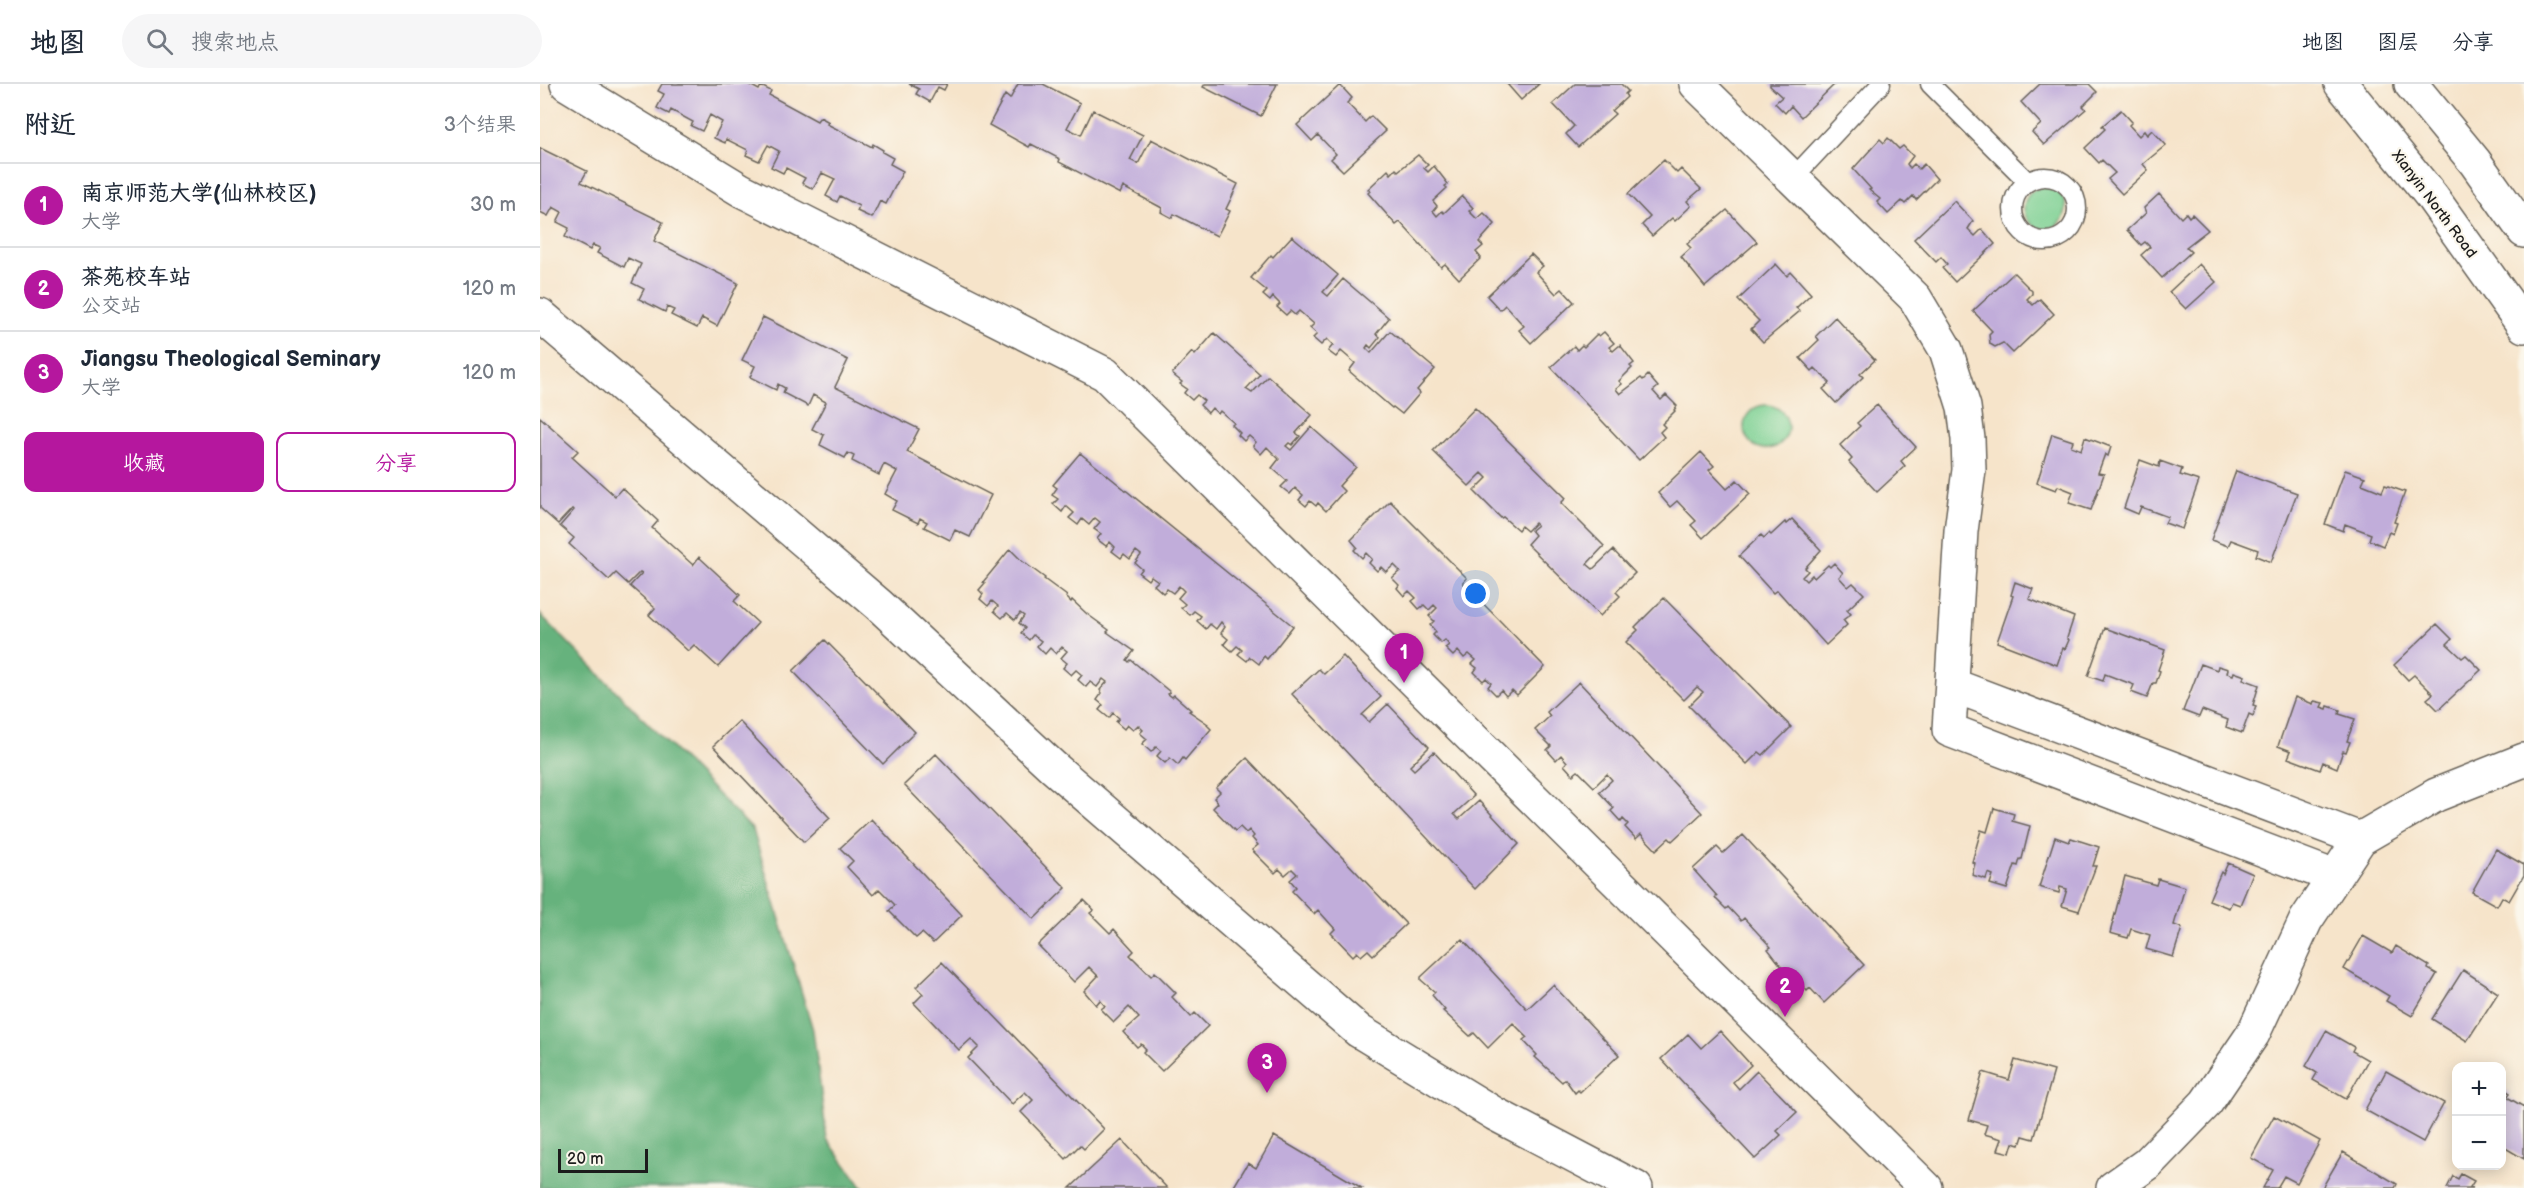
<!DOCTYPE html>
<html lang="zh">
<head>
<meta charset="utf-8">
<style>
	:root { --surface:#fff; --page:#f6f6f7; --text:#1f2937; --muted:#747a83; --line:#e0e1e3; --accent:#b5179e }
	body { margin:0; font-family:"Balsamiq Sans","LXGW WenKai TC",sans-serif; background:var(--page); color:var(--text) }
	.controls { position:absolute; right:18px; bottom:18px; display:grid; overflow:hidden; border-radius:12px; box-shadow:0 3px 15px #0003 }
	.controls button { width:54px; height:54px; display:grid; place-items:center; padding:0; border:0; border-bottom:2px solid var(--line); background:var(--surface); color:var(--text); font:30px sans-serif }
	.scale { position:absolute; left:18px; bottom:15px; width:90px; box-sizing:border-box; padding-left:6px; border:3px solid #1c1c1c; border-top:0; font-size:16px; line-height:21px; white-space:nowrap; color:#1c1c1c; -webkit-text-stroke:4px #fbf7ec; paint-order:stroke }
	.you { position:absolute; left:936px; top:510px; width:21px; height:21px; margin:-15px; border:4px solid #fff; border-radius:50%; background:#1a73e8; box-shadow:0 0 0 9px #1a73e833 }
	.badge { display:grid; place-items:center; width:39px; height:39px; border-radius:50%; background:var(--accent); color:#fff; font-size:20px; font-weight:700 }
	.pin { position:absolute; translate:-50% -50px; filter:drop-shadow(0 2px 3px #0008) }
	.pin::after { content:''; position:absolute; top:32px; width:21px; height:18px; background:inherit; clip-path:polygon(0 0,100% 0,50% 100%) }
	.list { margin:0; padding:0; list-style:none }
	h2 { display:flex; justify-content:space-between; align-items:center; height:78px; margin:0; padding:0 24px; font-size:26px }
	h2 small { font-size:20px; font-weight:400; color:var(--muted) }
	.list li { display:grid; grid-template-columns:39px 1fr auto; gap:18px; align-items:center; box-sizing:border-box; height:84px; padding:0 24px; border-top:2px solid var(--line) }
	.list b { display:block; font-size:22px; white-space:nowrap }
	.list p { margin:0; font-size:20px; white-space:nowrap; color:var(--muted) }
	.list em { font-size:20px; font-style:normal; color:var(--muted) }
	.actions { display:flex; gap:12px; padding:18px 24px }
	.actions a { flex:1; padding:14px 0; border:2px solid var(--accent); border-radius:12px; text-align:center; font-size:21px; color:var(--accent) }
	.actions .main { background:var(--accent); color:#fff }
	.icon { flex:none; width:33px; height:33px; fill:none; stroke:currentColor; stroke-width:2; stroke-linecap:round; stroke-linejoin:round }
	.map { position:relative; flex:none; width:1984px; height:1104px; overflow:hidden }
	header { display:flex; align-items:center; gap:36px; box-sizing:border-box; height:84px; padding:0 30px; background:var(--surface); border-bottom:2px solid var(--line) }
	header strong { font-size:28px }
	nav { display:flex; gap:33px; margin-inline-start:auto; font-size:21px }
	.search { width:420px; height:54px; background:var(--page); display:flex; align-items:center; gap:15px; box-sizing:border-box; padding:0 21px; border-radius:33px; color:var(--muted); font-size:22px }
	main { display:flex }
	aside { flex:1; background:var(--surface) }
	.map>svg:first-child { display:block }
	.green { fill:#7dd093; stroke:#4c7658; stroke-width:1.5 }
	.forest { fill:#66b27d; stroke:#41674c; stroke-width:1.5 }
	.building { fill:#c1adda }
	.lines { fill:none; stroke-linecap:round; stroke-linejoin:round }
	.service-casing { stroke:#686259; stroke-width:21 }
	.minor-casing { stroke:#686259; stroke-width:36 }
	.primary-casing { stroke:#686259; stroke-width:36 }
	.service { stroke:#fff; stroke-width:18 }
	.minor { stroke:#fff; stroke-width:33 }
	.primary { stroke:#fff; stroke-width:33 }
	.labels { text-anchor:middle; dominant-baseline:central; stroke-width:4.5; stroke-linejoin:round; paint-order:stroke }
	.street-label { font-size:15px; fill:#1c1c1c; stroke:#fbf7ec }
</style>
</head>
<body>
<header>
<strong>地图</strong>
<div class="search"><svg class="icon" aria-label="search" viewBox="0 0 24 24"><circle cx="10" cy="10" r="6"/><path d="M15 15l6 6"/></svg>搜索地点</div>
<nav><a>地图</a><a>图层</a><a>分享</a></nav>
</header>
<main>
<aside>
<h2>附近<small>3个结果</small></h2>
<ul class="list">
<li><span class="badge">1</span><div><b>南京师范大学(仙林校区)</b><p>大学</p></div><em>30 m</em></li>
<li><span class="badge">2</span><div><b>茶苑校车站</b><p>公交站</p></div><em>120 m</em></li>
<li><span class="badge">3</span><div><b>Jiangsu Theological Seminary</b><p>大学</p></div><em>120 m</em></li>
</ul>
<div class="actions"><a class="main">收藏</a><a>分享</a></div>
</aside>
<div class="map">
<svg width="1984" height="1104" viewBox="0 0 1984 1104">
	<rect width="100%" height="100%" fill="#fbf7ec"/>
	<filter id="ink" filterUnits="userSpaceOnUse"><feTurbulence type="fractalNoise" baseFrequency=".0167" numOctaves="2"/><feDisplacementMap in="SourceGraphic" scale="12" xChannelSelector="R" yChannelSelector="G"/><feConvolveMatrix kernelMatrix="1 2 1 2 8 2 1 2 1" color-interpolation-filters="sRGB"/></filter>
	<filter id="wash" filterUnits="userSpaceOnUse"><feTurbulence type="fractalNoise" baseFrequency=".008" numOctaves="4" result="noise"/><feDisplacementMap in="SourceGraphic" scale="24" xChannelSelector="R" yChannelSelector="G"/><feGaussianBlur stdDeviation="1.35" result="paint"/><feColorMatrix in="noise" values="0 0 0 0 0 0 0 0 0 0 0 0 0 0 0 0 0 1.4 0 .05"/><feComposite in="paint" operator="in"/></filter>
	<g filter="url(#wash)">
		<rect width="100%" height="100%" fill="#f6e4ca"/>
		<!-- green -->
		<path class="green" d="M1484 124a21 21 0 1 1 42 0a21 21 0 1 1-42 0Z
			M1204 343a22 22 0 1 1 44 0a22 22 0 1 1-44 0Z"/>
		<!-- forest -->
		<path class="forest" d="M0,530L213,746L273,946L287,1055L323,1104H0Z"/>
		<g id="blocks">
			<!-- building -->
			<path class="building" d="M122,0H208L219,6L221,2L231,7L229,11L277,37L280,33L289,38L287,40L332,63L333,60L343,66L342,68L353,74L350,80L363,87L346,120L340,117L332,134L317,127L319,122L300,112L297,118L286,112L295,95L282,89L273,105L262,99L265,94L246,84L243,89L231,83L239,67L228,61L219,77L206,71L208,66L186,55L185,59L174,54L182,38L170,31L162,47L151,42L153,38L131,26L129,30L117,24L124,10L118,7Z
				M369,0H407L404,6L398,3L390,18L376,10L379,5Z
				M478,0H503L540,19L527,44L541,51L553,26L603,51L590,76L598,80L611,55L698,100L686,125L690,127L677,152L634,130L632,134L621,128L622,124L583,103L580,110L519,78L520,75L491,60L489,63L449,41L465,11L470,15Z
				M665,0H737L721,32L663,3Z
				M967,0H999L981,16Z
				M1035,0H1081L1088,7L1085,10L1087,13L1072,27L1075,30L1038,63L1026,50L1034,42L1013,20Z
				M1230,0H1295L1261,33L1251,22L1245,29L1235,19L1242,13L1230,2Z
				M1500,0H1549L1557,8L1543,22L1546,25L1504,61L1492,48L1501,40L1481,18Z
				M800,1L812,14L807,19L825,38L831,32L846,47L803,87L791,75L796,70L778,51L772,57L757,41Z
				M1581,26L1592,38L1589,41L1599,52L1604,47L1607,51L1612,46L1626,61L1603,80L1608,86L1582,110L1568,95L1575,89L1562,76L1559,79L1545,64L1565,45L1562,42Z
				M1348,54L1359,65L1363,62L1373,72L1367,80L1370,84L1374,80L1379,85L1384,80L1397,95L1376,116L1373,112L1365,120L1362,117L1348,130L1337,118L1340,115L1329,106L1331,105L1313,85L1340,55L1344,59Z
				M0,64L47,87L41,98L123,138L114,157L198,199L177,242L162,234L157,244L131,231L134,226L127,223L125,228L99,215L104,205L92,199L101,180L88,174L84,183L57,169L60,164L53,161L50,166L25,153L29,144L17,138L22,128L13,123L8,132L0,128Z
				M878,71L888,81L884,84L888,88L894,82L908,100L905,102L907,104L893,117L897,122L893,127L897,132L902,127L904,129L922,112L933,124L929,127L937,135L944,129L955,140L939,158L943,162L936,168L941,174L919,195L905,180L901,183L860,138L856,141L828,109L830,107L828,105L848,86L851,90L856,85L858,87Z
				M1124,76L1137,89L1141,85L1161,105L1147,117L1151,122L1135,137L1132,134L1112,152L1102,141L1110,133L1088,110Z
				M1619,110L1641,134L1646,129L1649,133L1652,130L1668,146L1646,163L1651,168L1622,194L1601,171L1610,163L1605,158L1601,161L1587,146L1606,129L1604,124Z
				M1414,117L1433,137L1428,145L1435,152L1442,145L1455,160L1415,198L1402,184L1407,180L1401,173L1396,178L1374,155Z
				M1187,126L1217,158L1165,203L1141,173L1151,164L1147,160Z
				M752,152L798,191L783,208L788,212L803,195L849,234L836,250L840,253L831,264L828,261L826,264L831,269L850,247L895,285L877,306L880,309L862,330L853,323L852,324L809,287L815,279L801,267L796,273L788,267L793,261L787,255L781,261L773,254L777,250L770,244L774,240L759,227L755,231L750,227L746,231L737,223L740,220L733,213L730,217L723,211L727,207L711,194L731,171L733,173Z
				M991,170L1003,182L996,188L1016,210L1022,205L1034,218L991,259L979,246L984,242L965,221L960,226L947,212Z
				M1236,180L1247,192L1251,188L1271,210L1256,224L1260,227L1223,258L1211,245L1219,237L1198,216Z
				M1659,180L1676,198L1646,225L1629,208Z
				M1474,189L1492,207V210L1487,215L1493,221L1500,215L1514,230L1473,269L1463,259L1455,263L1450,260L1449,250L1452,247L1433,227Z
				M223,233L308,276L295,303L379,345L367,368L451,411L430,453L415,446L410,456L384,443L387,438L380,434L378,439L352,426L357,417L345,410L357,387L344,380L339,391L312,377L314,372L308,369L305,374L280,361L284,351L272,345L286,318L273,311L268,322L243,309L245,304L238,300L236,306L210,293L215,282L202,276Z
				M1295,233L1335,276L1320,290L1323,293L1296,319L1283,305L1290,299L1275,284L1272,287L1260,274L1279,256L1276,252Z
				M1064,248L1074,259L1069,263L1073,267L1080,261L1094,279L1090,282L1092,284L1079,297L1082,300L1076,305L1080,310L1101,294L1103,296L1108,291L1118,303L1113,307L1121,316L1126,311L1137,322L1134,326L1135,327L1122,340L1125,343L1120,348L1124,353L1099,376L1011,283L1034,262L1037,266L1042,261L1044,263L1057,250L1059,252Z
				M674,249L720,290L706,305L712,309L728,292L772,331L756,349L760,352L752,361L749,359L746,362L751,366L771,343L816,383L799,402L804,407L786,427L778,419L776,422L770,417L766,422L759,416L763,411L755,404L750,410L741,403L747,397L732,384L739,375L727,363L721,370L713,362L716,358L709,352L704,357L698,351L700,349L692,341L694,339L680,327L678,330L672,324L668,329L660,321L664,317L657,311L652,316L644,309L647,305L640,300L642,298L632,290L652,268L655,271Z
				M1337,321L1376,363L1361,377L1365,382L1337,408L1309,378L1312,375L1300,361L1320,342L1317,339Z
				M935,324L1026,414L1021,419L1064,462L1047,480L1053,485L1073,466L1095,489L1076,508L1080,512L1060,532L987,460L995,451L991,446L997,441L995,439L987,447L981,442L978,446L963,433L961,434L934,407L947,394L942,389L929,402L893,367Z
				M0,333L38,367L32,373L75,412L82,404L118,437L112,444L153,481L159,473L200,511L194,517L218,539L178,583L154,561L148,567L109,531L115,524L90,502L102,489L100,488L88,500L76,489L69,496L29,460L34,454L20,442L34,426L32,425L18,440L0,424Z
				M1512,350L1533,357L1531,362L1541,366L1545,353L1571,363L1568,372L1565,370L1558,389L1564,390L1551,426L1529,419L1533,408L1518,402L1516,406L1497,399Z
				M1161,368L1174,382L1169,386L1187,405L1197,396L1210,410L1163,454L1151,441L1156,437L1137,417L1130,423L1118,409Z
				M540,369L753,542L727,575L724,572L719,580L710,573L707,577L698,570L702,566L697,562L692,567L684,560L688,555L681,549L685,543L681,538L676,545L670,540L666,545L657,537L661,532L654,527L650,531L641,524L645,520L638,514L644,507L639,502L633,509L627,505L623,509L614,501L618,497L611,492L608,496L599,489L602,485L595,479L601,471L596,467L590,475L584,470L581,474L572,467L575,463L570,458L566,462L557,455L561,450L554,445L560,438L555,434L549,441L542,435L538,441L529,434L534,429L526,422L522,428L513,420L518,415L512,411L517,404L513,401Z
				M1600,376L1619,383L1620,377L1642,385L1640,391L1659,397L1642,445L1625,439L1628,433L1601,423L1598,430L1584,424Z
				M1805,386L1825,393L1822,400L1842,408L1845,401L1865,408L1854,438L1857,439L1853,450L1849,448L1843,462L1829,456L1831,450L1805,440L1803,447L1785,440Z
				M1696,387L1757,409L1731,478L1716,472L1718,466L1691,456L1688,462L1671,456Z
				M850,417L927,494L923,499L1005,583L977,611L972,606L966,612L961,606L956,611L948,603L951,599L946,594L943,597L934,588L937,584L932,580L936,576L929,570L924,574L918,567L913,572L905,564L909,561L905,556L901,559L893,551L896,548L890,541L894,537L889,532L897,524L894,521L889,526L884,521L879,525L872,517L876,514L869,507L864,512L857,504L859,501L852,494L860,487L854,481L846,488L841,483L837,487L829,479L832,475L826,469L822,474L814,466L817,463L811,456Z
				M1252,435L1281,466L1265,484L1268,487L1262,493L1266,497L1272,491L1274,494L1288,481L1290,483L1294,479L1303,489L1299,493L1308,503L1313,499L1324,510L1307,526L1311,530L1303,536L1307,541L1286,561L1237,506L1233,509L1199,472L1221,451L1224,454L1229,449L1231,451L1245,438L1246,440Z
				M470,465L482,477L505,494L504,495L527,512L526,513L531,518L532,516L547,530L569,546L567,548L594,567L587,576L589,578L591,576L630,608L628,610L632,613L634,611L651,626L649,627L668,640L667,641L671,645L645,676L643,674L638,681L630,674L625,679L617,672L621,667L616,663L611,668L602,660L607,655L600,649L603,646L598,641L593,646L587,641L584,645L576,638L579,634L573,629L569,634L559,626L563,621L557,616L562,609L560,606L567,598L563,595L557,603L550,598L546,603L538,596L542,591L536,586L531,591L523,584L527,579L521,574L527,567L522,563L516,570L510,564L505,570L497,562L501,557L493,551L489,556L481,549L485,544L479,539L484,532L480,529L475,536L467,529L462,534L454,527L458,522L452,517L448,522L440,515L443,510L439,506L445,499L443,498Z
				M1475,498L1493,505L1489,515L1534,533L1527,554L1529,556L1525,565L1523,564L1517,581L1457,558L1473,512L1471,511Z
				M1124,514L1251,643L1223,671L1219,668L1207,680L1149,622L1163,608L1157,603L1144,616L1086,558L1098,546L1095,543Z
				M1897,540L1912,555L1907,560L1922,574L1926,571L1941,586L1898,626L1887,615L1893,610L1874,591L1868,596L1854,581Z
				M1565,544L1625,566L1618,586L1620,587L1616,599H1613L1607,614L1591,608L1594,601L1565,590L1563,597L1548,592Z
				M285,556L375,648L343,680L253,587Z
				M803,572L841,613L822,631L829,638L848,620L889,663L870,682L874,686L894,668L934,712L914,730L919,735L939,717L979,760L935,805L752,610L779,585L784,590Z
				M1661,580L1677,586L1678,582L1688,585L1687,589L1693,591L1694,588L1705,592L1703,595L1719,601L1713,621L1716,622L1713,632L1709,630L1702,649L1686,643L1688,636L1662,626L1659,633L1643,627Z
				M1039,598L1162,729L1132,757L1129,754L1116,766L1101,750L1096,755L1085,743L1088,740L1083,735L1081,738L1071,727L1074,724L1059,708L1072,696L1067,690L1054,703L1038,687L1033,691L1024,681L1027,678L1021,671L1016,676L1007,666L1011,662L995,646L1010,632L1007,628Z
				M1755,613L1773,620L1774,617L1783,619L1781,623L1787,625L1788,622L1800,626L1799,630L1815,635L1807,657L1810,658L1806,668L1803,667L1797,684L1783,678L1780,686L1748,674L1751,667L1738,662Z
				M199,637L290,734L264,758L173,662Z
				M396,670L526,804L494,835L364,701Z
				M707,674L866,840L833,871L828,866L821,872L817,868L813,872L791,849L795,845L778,826L774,830L752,807L756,803L750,796L757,790L752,785L745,791L739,785L735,789L712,766L718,761L712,754L714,752L709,746L706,749L700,743L695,747L673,724L678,719L674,714L680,708L676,704Z
				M1454,724L1474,730L1472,737L1490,742L1482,775H1480L1478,782L1475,781L1467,805L1450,800L1453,791L1448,789L1446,795L1432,791L1435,779L1432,778L1441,746L1447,748Z
				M331,735L422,831L393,859L382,849L376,854L349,827L355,821L339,805L333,811L307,783L313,777L300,764Z
				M1203,751L1324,881L1284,919L1270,904L1267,907L1253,891L1250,893L1228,865L1231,863L1204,834L1201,837L1188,823L1186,825L1175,814L1177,812L1153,785L1177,763L1183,769Z
				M1515,753L1529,758L1531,754L1559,763L1553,782H1556L1539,827L1522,822L1527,805L1520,803L1519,809L1499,803Z
				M1956,765L1984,781V791L1969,817L1962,813L1957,822L1932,808Z
				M1688,779L1713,790L1700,821L1692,818L1689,824L1669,816L1681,788L1683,790Z
				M1585,792L1616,801L1618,795L1645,803L1634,841L1642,844L1633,873L1606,865L1610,851L1591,845L1588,854L1570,849Z
				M544,816L554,826L550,829L570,849L574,845L594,867L590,871L611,892L615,888L636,909L632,913L651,933L655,929L668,942L622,987L603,968L606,965L601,960L597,963L583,948L599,934L589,923L574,938L561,925L565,922L560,916L556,921L544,907L558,892L549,883L534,898L498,861Z
				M1823,852L1852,869L1856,862L1889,882L1888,885L1897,890L1872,932L1846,917L1849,912L1804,885Z
				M922,855L987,925L1013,901L1079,971L1040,1008L1038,1006L1035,1009L1025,995L1022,998L995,973L997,971L983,956L987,953L973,939L948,964L934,949L930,952L903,927L905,926L892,911L895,908L881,896V893Z
				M402,878L564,1045L544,1065L540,1061L526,1075L481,1028L493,1016L485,1008L472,1020L428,974L439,963L431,955L419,966L374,919L383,910L376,903Z
				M1923,886L1958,909L1927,957L1892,935Z
				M1180,947L1211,981L1193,998L1199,1005L1217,987L1257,1028L1237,1047L1241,1051L1215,1075L1121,975L1148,950L1161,964Z
				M1786,947L1814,963L1812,967L1828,976L1806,1015L1773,996L1777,989L1766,982Z
				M1475,976L1514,987L1494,1055L1483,1052L1480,1061L1473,1059L1470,1069L1458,1066L1462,1055L1444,1050L1447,1041L1429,1036L1443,988L1469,996Z
				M1846,987L1904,1019L1883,1058L1825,1026Z
				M1962,1004L1970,1009L1967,1013L1984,1023V1075L1962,1062Z
				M1734,1032L1780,1057L1757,1099L1744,1092L1737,1104H1723L1733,1086L1711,1074Z
				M734,1052L822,1104H693L708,1079L716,1084Z
				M582,1056L627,1104H530Z
				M1803,1068L1857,1100L1855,1104H1782Z
				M1921,1090L1934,1097L1930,1103L1933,1104H1907L1913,1092L1918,1095Z"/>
		</g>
	</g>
	<g filter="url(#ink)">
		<use href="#blocks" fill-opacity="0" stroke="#686259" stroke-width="1.5"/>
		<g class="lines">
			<defs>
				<path id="service" d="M1390,0L1488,98
					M1473 125a32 32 0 1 1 64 0a32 32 0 1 1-64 0Z
					M1253,94L1341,0"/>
				<path id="minor" d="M27,0L201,106L565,290L1386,1104
					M1156,0L1375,214L1406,266L1424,323L1428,355L1429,386L1421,447L1409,646L1795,793
					M0,231L339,521L513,683L819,947L955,1030L1096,1104
					M1412,601L1820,755
					M1573,1104L1607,1080L1666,1019L1713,950L1766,836L1820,755L1896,711L1984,676"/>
				<path id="primary" d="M1801,0L1892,113L1984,242
					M1871,0L1935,78L1984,147"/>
			</defs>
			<!-- service casing -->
			<use href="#service" class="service-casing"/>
			<!-- minor casing -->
			<use href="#minor" class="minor-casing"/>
			<!-- primary casing -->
			<use href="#primary" class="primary-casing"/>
			<!-- service -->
			<use href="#service" class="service"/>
			<!-- minor -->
			<use href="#minor" class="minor"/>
			<!-- primary -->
			<use href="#primary" class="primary"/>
		</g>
	</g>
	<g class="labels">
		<!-- street labels -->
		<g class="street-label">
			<text transform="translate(1894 120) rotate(53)">Xianyin North Road</text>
		</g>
	</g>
</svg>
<div class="controls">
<button>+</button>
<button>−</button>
</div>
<div class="scale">20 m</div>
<div class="you"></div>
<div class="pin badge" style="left:864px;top:599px">1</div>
<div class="pin badge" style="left:1245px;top:933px">2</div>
<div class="pin badge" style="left:727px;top:1009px">3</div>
</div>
</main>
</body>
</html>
